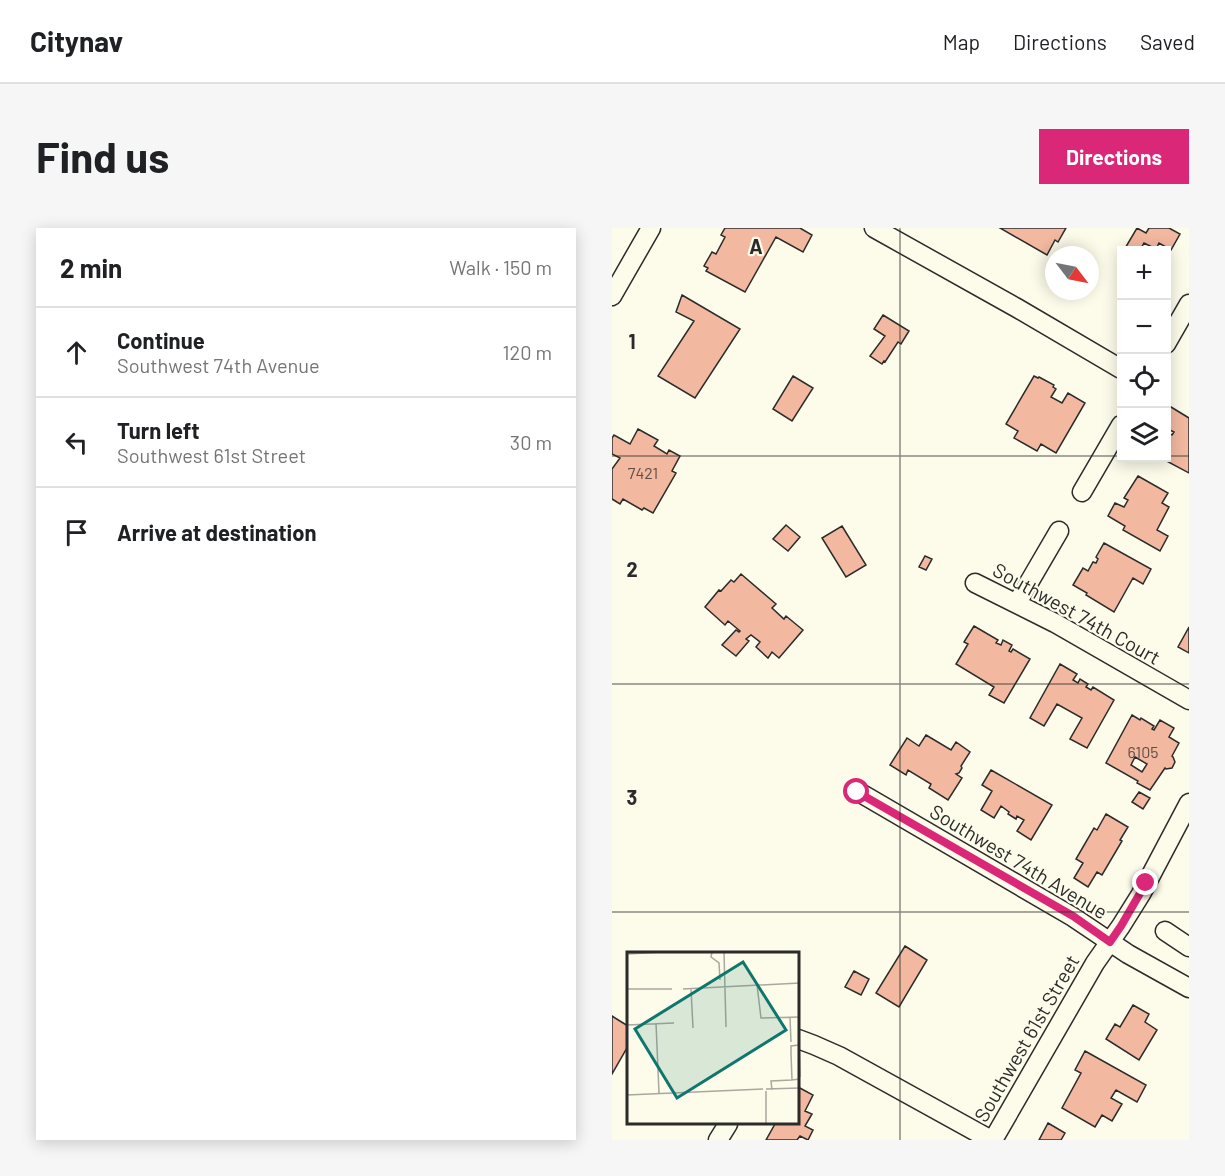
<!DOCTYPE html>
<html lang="en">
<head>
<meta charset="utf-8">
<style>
	:root { --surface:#fff; --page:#f6f6f6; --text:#202124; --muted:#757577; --line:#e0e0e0; --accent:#db2777 }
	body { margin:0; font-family:Barlow,sans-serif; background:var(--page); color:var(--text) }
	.controls { position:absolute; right:18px; top:18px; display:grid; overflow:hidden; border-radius:0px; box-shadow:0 3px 15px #0003 }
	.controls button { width:54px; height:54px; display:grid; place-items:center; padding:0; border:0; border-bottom:2px solid var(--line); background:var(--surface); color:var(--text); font:30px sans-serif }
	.compass { position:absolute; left:433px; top:18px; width:54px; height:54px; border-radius:50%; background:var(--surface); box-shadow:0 3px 15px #0003; rotate:122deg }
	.stop { position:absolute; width:18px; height:18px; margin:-14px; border:4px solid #db2777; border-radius:50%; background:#fff }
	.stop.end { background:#db2777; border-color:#fff; box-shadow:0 2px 6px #0008 }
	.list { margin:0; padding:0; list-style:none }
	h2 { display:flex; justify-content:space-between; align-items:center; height:78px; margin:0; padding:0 24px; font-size:26px }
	h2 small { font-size:20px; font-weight:400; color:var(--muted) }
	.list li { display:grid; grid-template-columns:39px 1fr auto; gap:18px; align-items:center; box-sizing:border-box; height:90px; padding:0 24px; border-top:2px solid var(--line) }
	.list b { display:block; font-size:22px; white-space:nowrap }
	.list p { margin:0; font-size:20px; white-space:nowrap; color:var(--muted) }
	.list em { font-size:20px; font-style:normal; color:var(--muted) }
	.icon { flex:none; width:33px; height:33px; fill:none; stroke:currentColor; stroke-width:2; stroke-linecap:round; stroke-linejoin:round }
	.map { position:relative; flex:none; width:577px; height:912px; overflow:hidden; border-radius:0px }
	header { display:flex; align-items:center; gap:36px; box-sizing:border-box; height:84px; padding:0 30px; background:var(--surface); border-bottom:2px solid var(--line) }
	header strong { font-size:28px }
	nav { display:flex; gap:33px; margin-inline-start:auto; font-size:21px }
	.intro { display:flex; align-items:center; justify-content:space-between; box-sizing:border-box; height:144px; padding:0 36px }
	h1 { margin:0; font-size:42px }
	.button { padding:15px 27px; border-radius:0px; background:var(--accent); color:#fff; font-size:21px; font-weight:700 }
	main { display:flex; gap:36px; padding:0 36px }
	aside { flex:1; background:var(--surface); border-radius:0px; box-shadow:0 3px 15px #0003 }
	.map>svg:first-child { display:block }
	.building { fill:#f2b8a0; stroke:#2b2b2b; stroke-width:1.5; fill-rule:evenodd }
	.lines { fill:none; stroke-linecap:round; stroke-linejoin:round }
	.minor-casing { stroke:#2b2b2b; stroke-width:21 }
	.minor { stroke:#fdfbea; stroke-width:18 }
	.route { stroke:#db2777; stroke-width:8 }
	.grid { fill:none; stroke:#2b2b2b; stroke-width:1.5; stroke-opacity:0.55 }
	.labels { text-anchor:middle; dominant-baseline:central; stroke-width:4.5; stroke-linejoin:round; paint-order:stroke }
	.number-label { font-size:16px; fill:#5d4e48 }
	.street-label { font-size:20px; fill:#2b2b2b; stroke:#fdfbea }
	.inset-road { fill:none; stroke:#a9a89e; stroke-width:1.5 }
	.view { fill:#0f766e; fill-opacity:0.15; stroke:#0f766e; stroke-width:3 }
	.inset-edge { fill:none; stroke:#2b2b2b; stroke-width:3 }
	.grid-label { font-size:20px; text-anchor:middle; font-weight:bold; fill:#2b2b2b; stroke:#fdfbea; stroke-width:4.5; stroke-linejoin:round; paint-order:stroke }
</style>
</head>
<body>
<header>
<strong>Citynav</strong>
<nav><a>Map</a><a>Directions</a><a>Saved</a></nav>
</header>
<div class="intro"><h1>Find us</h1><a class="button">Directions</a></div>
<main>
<aside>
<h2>2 min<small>Walk · 150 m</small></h2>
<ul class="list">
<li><svg class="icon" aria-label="ahead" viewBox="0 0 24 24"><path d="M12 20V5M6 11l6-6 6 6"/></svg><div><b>Continue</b><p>Southwest 74th Avenue</p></div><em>120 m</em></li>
<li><svg class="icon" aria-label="left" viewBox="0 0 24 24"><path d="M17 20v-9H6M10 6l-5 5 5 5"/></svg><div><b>Turn left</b><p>Southwest 61st Street</p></div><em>30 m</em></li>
<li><svg class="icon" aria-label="arrive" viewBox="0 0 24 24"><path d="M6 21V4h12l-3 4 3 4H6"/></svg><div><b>Arrive at destination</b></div></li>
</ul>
</aside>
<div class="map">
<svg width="577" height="912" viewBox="0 0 577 912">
	<rect width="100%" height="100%" fill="#fdfbea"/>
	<!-- building -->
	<path class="building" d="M113,0H188L200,7L191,24L164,9L133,64L94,43L96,40L92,38L100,24L104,26L113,9L109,7Z
		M388,0H454L446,14L443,12L435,27Z
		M525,0L534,5L537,0H557L568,6L559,22L547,15L544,21L532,15L528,22H512Z
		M70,67L128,101L83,170L46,148L82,93L64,84Z
		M271,87L297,103L289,116L286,114L273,134L272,133L270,136L258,128L273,108L262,101Z
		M181,148L201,160L180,193L161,181Z
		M422,148L426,150L427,149L442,157L441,159L444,161L439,169L450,175L456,165L473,175L444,225L429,216L425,223L402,210L406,203L394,196Z
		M559,179L577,190V245L549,230H554V209L557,205L560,207L562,204L554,200V187Z
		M26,201L46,212L42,218L55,226L57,222L68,228L60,243L64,245L41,285L32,280L30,282L11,271L8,276L0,271V241L8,230L0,226V210L2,207L18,216Z
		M526,248L556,265L550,275L557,279L545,302L556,308L548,323L511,302L513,298L496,288L503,275L512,279L516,272L512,270Z
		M174,297L188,309L176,323L161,311Z
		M230,298L254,337L234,349L210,310Z
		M492,315L539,341L531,356L521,350L502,384L474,367L475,365L461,357L471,340L476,343L481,334L484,335L486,331L484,329Z
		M313,328L320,331L314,342L307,339Z
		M129,346L164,376L160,380L172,391L174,388L191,402L167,430L160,424L156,430L144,419L148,414L139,407L134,411L137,413L124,428L110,417L124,402L127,404L128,403L116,393L113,397L93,379L107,362L109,363L119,352L122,354Z
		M362,398L386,412L384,415L389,417L391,412L400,417L397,423L399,424L401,421L418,431L392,475L377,467L382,459L344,436L356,416L352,414Z
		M577,399V425L566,419Z
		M448,436L465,446L461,452L466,455L468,451L476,456L474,459L479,462L481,459L502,472L475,520L458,511L470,490L445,476L432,498L418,490Z
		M520,487L528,492L529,490L542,498L540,501L542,502L548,492L562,500L557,509L567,515L560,528L561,529L563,534L560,540L554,541L553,540L538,562L525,555L526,553L494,535ZM523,529L535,536L530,544L519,537Z
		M314,507L339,522L344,514L358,524L349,538L350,540L347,545L344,546L350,550L336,572L317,560L319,556L296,542L294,547L278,537L295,510L307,518Z
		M379,542L440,577L419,612L405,603L412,592L405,588L404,591L396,586L397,584L389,578L382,590L369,582L380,563L370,557Z
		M527,564L538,570L531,581L520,574Z
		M494,586L516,599L508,612L510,613L490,647L485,644L476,659L462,650L471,635L464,631L482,600L485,602Z
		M293,718L315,732L287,779L264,765Z
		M242,743L257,751L249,767L233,759Z
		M521,777L537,786L533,794L545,802L527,832L494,811L503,796L508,799Z
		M0,788L16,798V818L0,846Z
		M473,823L534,857L525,874L504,862L499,870L510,876L500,893L490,887L483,899L450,880L469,845L463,842Z
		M186,859L201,867L193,883L200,886L193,898L201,902L196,912L188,908L185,912H154L163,896H186Z
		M436,895L453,905L449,912H427Z"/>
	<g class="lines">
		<defs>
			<path id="minor" d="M262,0L405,80L509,141
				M0,68L39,0
				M554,116L577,76
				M470,264L509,197
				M363,355L443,395L577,472
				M405,375L447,303
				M245,563L461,689L516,726L577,760
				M553,703L577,719
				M186,811L202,817L227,828L379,912
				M106,912L116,896
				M381,912L483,735L509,698L529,666L577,575"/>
		</defs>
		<!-- minor casing -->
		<use href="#minor" class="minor-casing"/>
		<!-- minor -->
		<use href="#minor" class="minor"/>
	</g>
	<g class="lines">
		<!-- route -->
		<path class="route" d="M245,564L461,688L498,714L509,698L534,655"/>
	</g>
	<!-- grid -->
	<path class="grid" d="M288,0V912M0,228H509M554,228H577M0,456H577M0,684H577"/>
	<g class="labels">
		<!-- number labels -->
		<g class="number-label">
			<text x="31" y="244">7421</text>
			<text x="531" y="523">6105</text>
		</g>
		<!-- street labels -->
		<g class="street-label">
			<text transform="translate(465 385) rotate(29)">Southwest 74th Court</text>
			<text transform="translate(407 633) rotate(31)">Southwest 74th Avenue</text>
			<text transform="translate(414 810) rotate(-60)">Southwest 61st Street</text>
		</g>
	</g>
	<!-- overview -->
	<g transform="translate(15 724)">
		<rect width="172" height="172" fill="#fdfbea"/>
		<path class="inset-road" d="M85,0L84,5L92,11L93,28M97,0L99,75M0,2L36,0M130,33L134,66L173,65M0,37H45M56,37L173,31M64,37L66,76M163,65L164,90M29,71L32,141M0,73L47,71M172,93L164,94V101L165,128L173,127M172,93L173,125M139,137L173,136M145,138L144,129L165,128M0,143L136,137M139,172V139"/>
		<path class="view" d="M116,10L159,78L50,146L8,77Z"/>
		<rect width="172" height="172" class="inset-edge"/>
	</g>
	<g class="grid-label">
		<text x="144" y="26">A</text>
		<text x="20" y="121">1</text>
		<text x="20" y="349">2</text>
		<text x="20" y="577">3</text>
	</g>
</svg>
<div class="controls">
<button>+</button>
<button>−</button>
<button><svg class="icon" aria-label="locate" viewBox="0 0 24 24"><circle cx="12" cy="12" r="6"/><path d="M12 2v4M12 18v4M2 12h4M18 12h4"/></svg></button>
<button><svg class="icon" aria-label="layers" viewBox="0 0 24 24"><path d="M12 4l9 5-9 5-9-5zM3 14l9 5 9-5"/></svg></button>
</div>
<svg class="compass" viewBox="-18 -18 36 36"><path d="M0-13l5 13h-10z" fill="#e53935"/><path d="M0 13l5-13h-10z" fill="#757577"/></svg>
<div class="stop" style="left:245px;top:564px"></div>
<div class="stop end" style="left:534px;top:655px"></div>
</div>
</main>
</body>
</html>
